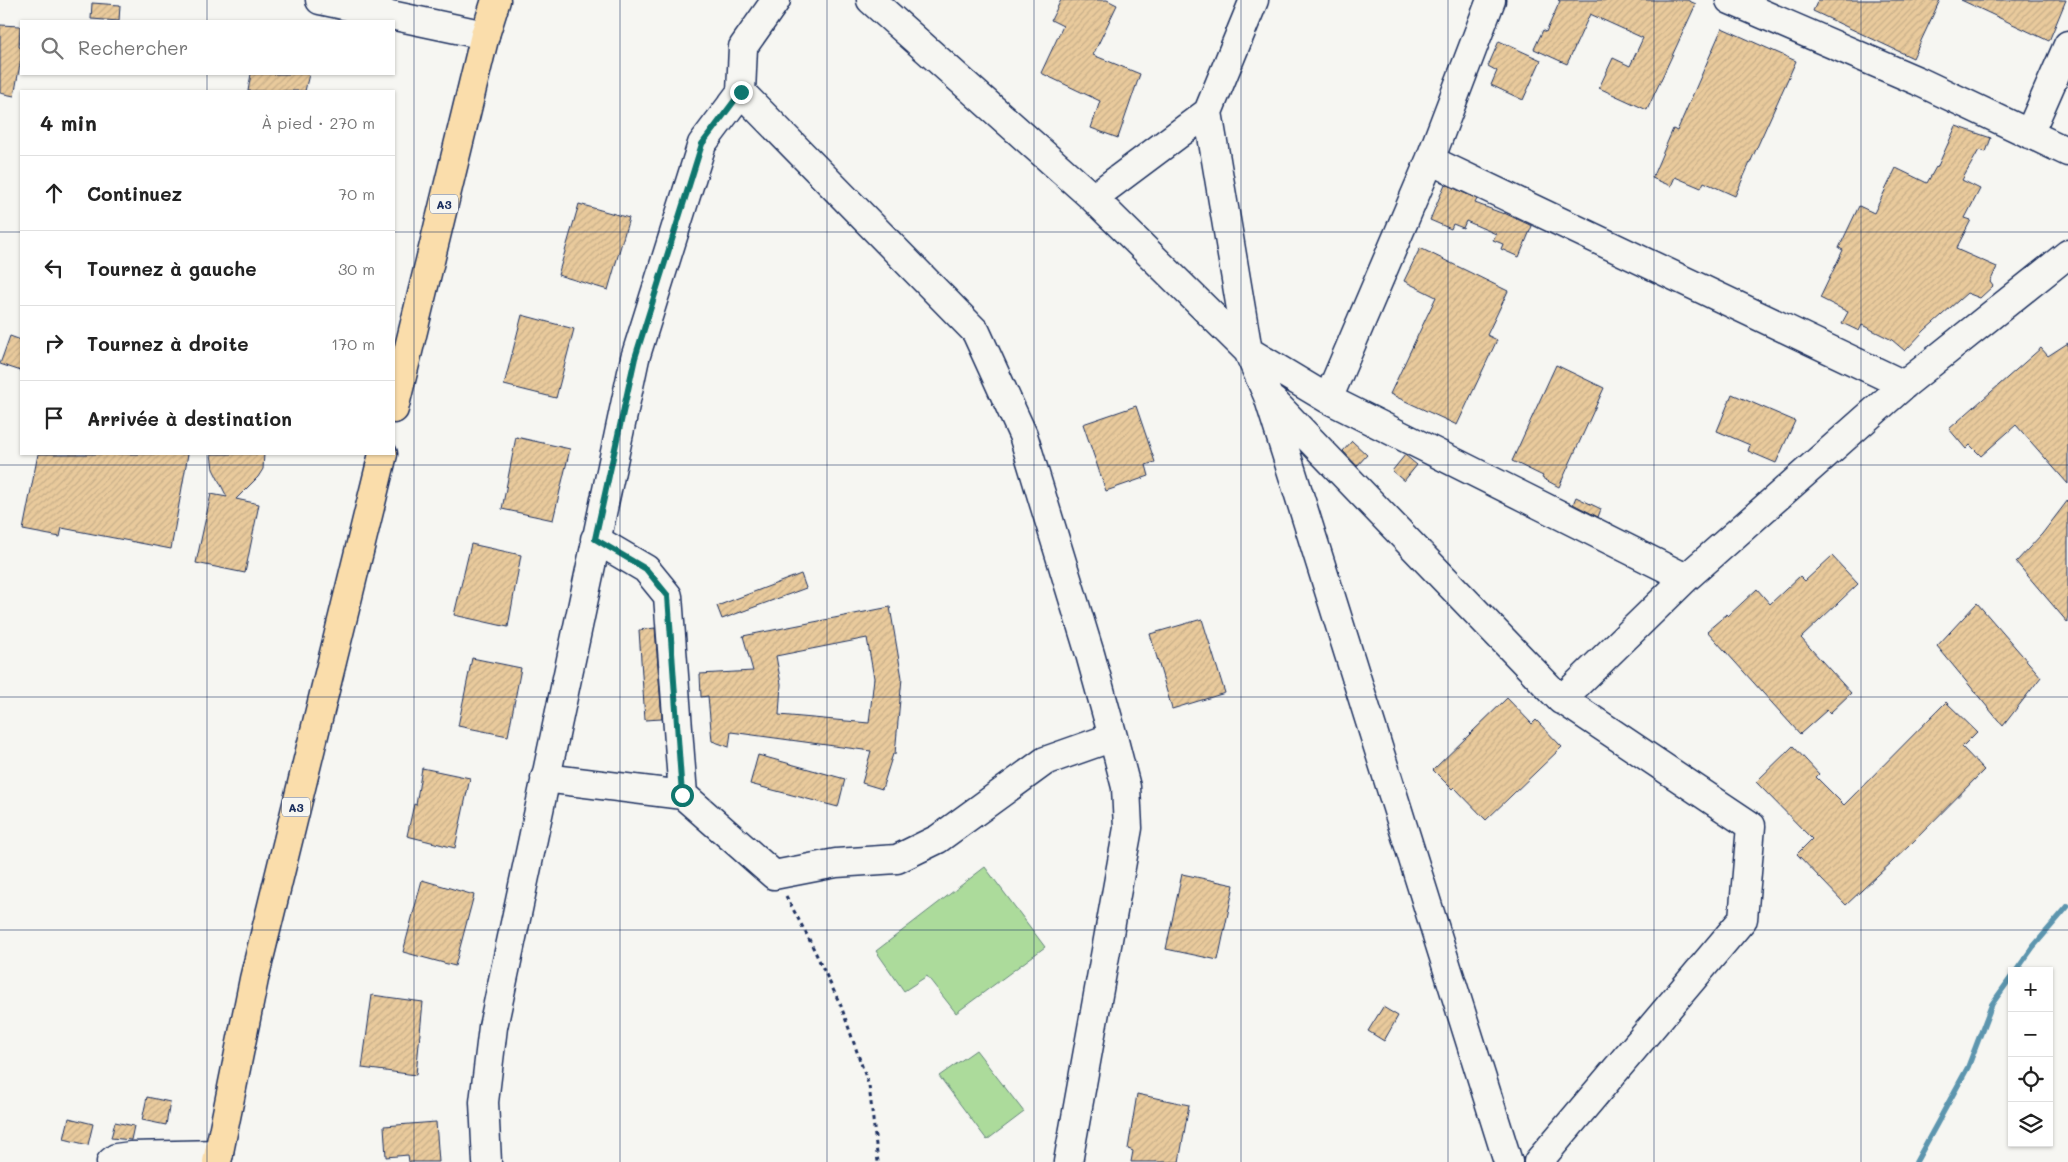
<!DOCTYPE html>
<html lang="fr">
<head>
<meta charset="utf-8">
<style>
	:root { --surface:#fff; --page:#f2f2f2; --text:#222; --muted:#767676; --line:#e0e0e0 }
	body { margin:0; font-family:Mali,sans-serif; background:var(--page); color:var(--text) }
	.controls { position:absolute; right:15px; bottom:15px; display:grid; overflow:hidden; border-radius:0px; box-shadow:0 1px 4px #0004 }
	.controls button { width:45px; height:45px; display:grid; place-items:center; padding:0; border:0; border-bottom:1px solid var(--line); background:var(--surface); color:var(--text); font:25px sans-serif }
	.stop { position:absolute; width:15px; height:15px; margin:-11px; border:4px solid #0f766e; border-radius:50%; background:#fff }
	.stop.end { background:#0f766e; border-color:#fff; box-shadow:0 1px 5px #0008 }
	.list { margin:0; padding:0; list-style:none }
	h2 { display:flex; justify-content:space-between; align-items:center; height:65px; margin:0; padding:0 20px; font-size:21px }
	h2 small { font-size:16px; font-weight:400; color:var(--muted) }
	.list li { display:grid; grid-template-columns:32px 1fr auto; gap:15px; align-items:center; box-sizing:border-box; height:75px; padding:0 20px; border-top:1px solid var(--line) }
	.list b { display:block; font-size:19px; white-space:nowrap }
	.list em { font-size:16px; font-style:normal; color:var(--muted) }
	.icon { flex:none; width:28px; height:28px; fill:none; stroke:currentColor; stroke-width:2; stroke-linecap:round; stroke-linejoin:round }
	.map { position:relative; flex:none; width:2068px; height:1162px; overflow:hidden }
	.search { position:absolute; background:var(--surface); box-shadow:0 1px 4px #0004; left:20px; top:20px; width:375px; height:55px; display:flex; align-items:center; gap:12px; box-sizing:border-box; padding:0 18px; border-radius:0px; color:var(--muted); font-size:19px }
	.panel { position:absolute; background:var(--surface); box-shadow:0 1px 4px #0004; left:20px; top:90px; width:375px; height:365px; border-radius:0px }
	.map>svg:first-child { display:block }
	.green { fill:#acdb9b; stroke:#64857c }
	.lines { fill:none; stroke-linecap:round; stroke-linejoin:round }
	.stream { stroke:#5c95ae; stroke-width:5.5 }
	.building { fill:url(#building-hatch); stroke:#1b2f5e; fill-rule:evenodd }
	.minor-casing { stroke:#1b2f5e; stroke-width:31 }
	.highway-casing { stroke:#1b2f5e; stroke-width:31 }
	.path { stroke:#1b2f5e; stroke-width:3; stroke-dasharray:4 4; stroke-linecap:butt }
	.minor { stroke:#f6f6f2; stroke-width:28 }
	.highway { stroke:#faddab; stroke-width:28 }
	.route { stroke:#0f766e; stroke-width:6 }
	.grid { fill:none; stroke:#1b2f5e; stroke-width:1; stroke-opacity:0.55 }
	.labels { text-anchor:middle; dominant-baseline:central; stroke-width:4.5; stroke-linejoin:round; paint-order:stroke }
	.shield { fill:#f6f6f2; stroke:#5d6b8a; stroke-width:1 }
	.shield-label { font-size:12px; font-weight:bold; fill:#1b2f5e }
</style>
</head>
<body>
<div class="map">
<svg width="2068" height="1162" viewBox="0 0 2068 1162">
	<defs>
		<pattern id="building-hatch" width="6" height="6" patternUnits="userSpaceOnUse" patternTransform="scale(1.25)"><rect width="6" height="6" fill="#e9ca9c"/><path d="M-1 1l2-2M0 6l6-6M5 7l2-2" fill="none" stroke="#c7ae89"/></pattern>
	</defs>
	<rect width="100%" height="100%" fill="#f6f6f2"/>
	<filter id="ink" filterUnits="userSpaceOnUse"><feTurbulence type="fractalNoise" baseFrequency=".02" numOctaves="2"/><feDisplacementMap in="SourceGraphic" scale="10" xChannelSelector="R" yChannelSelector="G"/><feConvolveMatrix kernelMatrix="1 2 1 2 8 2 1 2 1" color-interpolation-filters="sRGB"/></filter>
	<g filter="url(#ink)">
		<!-- green -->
		<path class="green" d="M985,867L1045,947L956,1013L927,976L904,991L876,951Z
			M976,1050L1024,1112L987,1140L939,1076Z"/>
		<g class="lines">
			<!-- stream -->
			<path class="stream" d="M2016,971L2033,947L2068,906
				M1916,1162L1968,1067L1992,1004L2012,976"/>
		</g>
		<!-- building -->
		<path class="building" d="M1061,0H1107L1117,5L1093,55L1140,74L1118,138L1091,128L1100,101L1041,73L1063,26L1051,20Z
			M1558,0H1687L1696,4L1647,110L1599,88L1613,58L1630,66L1643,38L1590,14L1567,64L1534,49L1543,30L1546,32L1560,1Z
			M1818,0H1940L1913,58L1813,11Z
			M1961,0H2066L2049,41Z
			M92,3L120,5L119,21L91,19Z
			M0,25L20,26L19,47L21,48V59L14,96L0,93Z
			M1722,28L1796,61L1735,196L1704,182L1701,188L1675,177L1671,186L1652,178L1673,129L1677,131Z
			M1499,41L1541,60L1523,100L1491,85L1497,71L1488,66Z
			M251,74H309L305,91H248Z
			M1956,126L1991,138L1986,152L1979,150L1962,180L1980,189L1965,218L1971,220L1956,249L1997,267L1990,282L1993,286L1980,298L1967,293L1925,330L1905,351L1892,340L1862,325L1859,331L1842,323L1848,312L1820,298L1843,250L1839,248L1859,206L1874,213L1896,168L1927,183L1936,167L1937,168Z
			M1445,184L1477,199L1475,203L1504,214V213L1532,226L1519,257L1501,249L1503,244L1493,240L1496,234L1466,221L1463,228L1453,224L1451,229L1430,220Z
			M579,204L629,218L608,290L558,275Z
			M1420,248L1508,291L1487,335L1497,340L1457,425L1390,394L1436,297L1404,281Z
			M522,315L574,329L556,398L504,385Z
			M10,336L21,340V371L0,364Z
			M2068,343V484L2016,425L1981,456L1970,445L1966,449L1949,429L2041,348L2048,356Z
			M1556,365L1604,388L1559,487L1542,478L1543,476L1512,461Z
			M1732,394L1795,421L1776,463L1748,451L1750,445L1717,431Z
			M1136,406L1155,462L1146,465L1149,476L1106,491L1083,424Z
			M516,437L570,449L553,520L502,509Z
			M1352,441L1367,455L1357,466L1343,451Z
			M38,454H188L171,549L62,528L60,537L23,530Z
			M211,454H264L263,469L258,477L236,499L259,504L245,573L196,563L211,494L227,497L213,469Z
			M1405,455L1417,465L1404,481L1392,471Z
			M1576,497L1601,509L1598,517L1573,504Z
			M2068,500V623L2016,562L2042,534Z
			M471,544L521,555L508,627L454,615Z
			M1832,556L1858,584L1801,638L1851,693L1830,713L1827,710L1800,734L1707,631L1727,614L1728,616L1757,589L1770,604L1800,576L1805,581Z
			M801,574L806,588L722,619L717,606Z
			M1977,603L2041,677L2003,726L1937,646Z
			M890,607L902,678L895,754H893L882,789L862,783L871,751L731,732L729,747L712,741L708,696L701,697L700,674L753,671L743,636ZM867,638L874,678L869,723L779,715L781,684L776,656Z
			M1202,619L1225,693L1172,709L1150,634Z
			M655,628L662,719L645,720L639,630Z
			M472,658L521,668L508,736L458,726Z
			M1507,698L1532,724L1536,720L1562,747L1486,820L1454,787L1452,789L1433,770Z
			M1946,702L1977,732L1962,747L1984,770L1909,846L1846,905L1797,854L1812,839L1756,782L1793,746L1819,774L1816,777L1844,805Z
			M758,755L845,779L838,807L750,784Z
			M422,768L470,778L455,848L407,836L414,804L416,805Z
			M1182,874L1234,885L1218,960L1166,949Z
			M422,880L474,895L455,966L403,952Z
			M372,995L423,1002L416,1075L362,1068Z
			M1383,1007L1398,1016L1384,1041L1368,1031Z
			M1137,1094L1189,1105L1179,1162H1131L1133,1151L1128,1149Z
			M147,1097L170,1102L166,1125L142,1120Z
			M69,1118L93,1124L88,1145L64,1139Z
			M115,1122L134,1126L131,1140L111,1138Z
			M436,1122L439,1162H409L408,1155L386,1157L384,1126Z"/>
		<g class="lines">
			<defs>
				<path id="minor" d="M320,0L485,35
					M871,0L1093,198L1248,351L1268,396L1508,1162
					M1730,0L1918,81L2068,152
					M741,92L976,332L1023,435L1090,654L1113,737L1126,787L1128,828L1068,1162
					M1208,112L1248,351L1328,399L1686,578
					M2029,134L2068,45
					M1430,160L1904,385
					M1093,198L1208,112L1254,0
					M1328,399L1430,160L1491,0
					M1273,401L1561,700L1686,578L1904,385L2068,254
					M595,539L646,569L668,596L683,795
					M545,778L683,795L774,875L836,863L897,859L938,839L1045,761L1113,737
					M111,1162L116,1158L131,1156L219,1154
					M487,1162L484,1102L493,1027L635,358L702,144L741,92L743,47L776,0
					M1538,1162L1743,919L1751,826L1563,700"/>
				<path id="highway" d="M394,409L485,35L496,0
					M217,1162L254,979L383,454"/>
			</defs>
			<!-- minor casing -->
			<use href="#minor" class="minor-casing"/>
			<!-- highway casing -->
			<use href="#highway" class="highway-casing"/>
			<!-- path -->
			<path class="path" d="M786,896L808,937L841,1006L869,1086L878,1162"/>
			<!-- minor -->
			<use href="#minor" class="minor"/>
			<!-- highway -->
			<use href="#highway" class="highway"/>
		</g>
	</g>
	<g class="lines" filter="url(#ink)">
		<!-- route -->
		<path class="route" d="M682,795L668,596L646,569L595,539L635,358L702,144L741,92"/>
	</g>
	<!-- grid -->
	<path class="grid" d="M207,0V21M414,0V1162M620,0V1162M827,0V1162M1034,0V1162M1241,0V1162M1448,0V1162M1654,0V1162M1861,0V1162M207,74V91M0,232H21M394,232H2068M207,454V1162M0,465H2068M0,697H2068M0,930H2068"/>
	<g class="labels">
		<!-- shield labels -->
		<g class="shield">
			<rect x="430" y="194.5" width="28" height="19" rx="4"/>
			<rect x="282" y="797.5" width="28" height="19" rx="4"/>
		</g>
		<g class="shield-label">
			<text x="444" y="204">A3</text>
			<text x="296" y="807">A3</text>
		</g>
	</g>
</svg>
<div class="controls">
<button>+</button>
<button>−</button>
<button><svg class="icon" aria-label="locate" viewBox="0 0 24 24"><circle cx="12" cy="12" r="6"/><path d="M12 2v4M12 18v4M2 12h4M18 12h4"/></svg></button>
<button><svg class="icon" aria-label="layers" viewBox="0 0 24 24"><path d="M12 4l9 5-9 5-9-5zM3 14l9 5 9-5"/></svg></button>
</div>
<div class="stop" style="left:682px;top:795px"></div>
<div class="stop end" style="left:741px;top:92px"></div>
<div class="search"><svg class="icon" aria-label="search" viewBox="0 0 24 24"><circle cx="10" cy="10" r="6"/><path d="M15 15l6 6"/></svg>Rechercher</div>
<section class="panel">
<h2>4 min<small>À pied · 270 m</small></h2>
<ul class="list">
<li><svg class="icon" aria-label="ahead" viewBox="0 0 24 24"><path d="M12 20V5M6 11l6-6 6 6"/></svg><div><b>Continuez</b></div><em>70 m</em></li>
<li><svg class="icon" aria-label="left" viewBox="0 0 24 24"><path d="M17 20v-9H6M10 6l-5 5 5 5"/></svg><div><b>Tournez à gauche</b></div><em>30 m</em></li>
<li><svg class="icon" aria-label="right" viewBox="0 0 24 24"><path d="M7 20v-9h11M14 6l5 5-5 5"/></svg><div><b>Tournez à droite</b></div><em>170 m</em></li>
<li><svg class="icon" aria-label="arrive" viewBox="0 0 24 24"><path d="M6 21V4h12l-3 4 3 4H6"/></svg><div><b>Arrivée à destination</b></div></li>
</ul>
</section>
</div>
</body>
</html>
